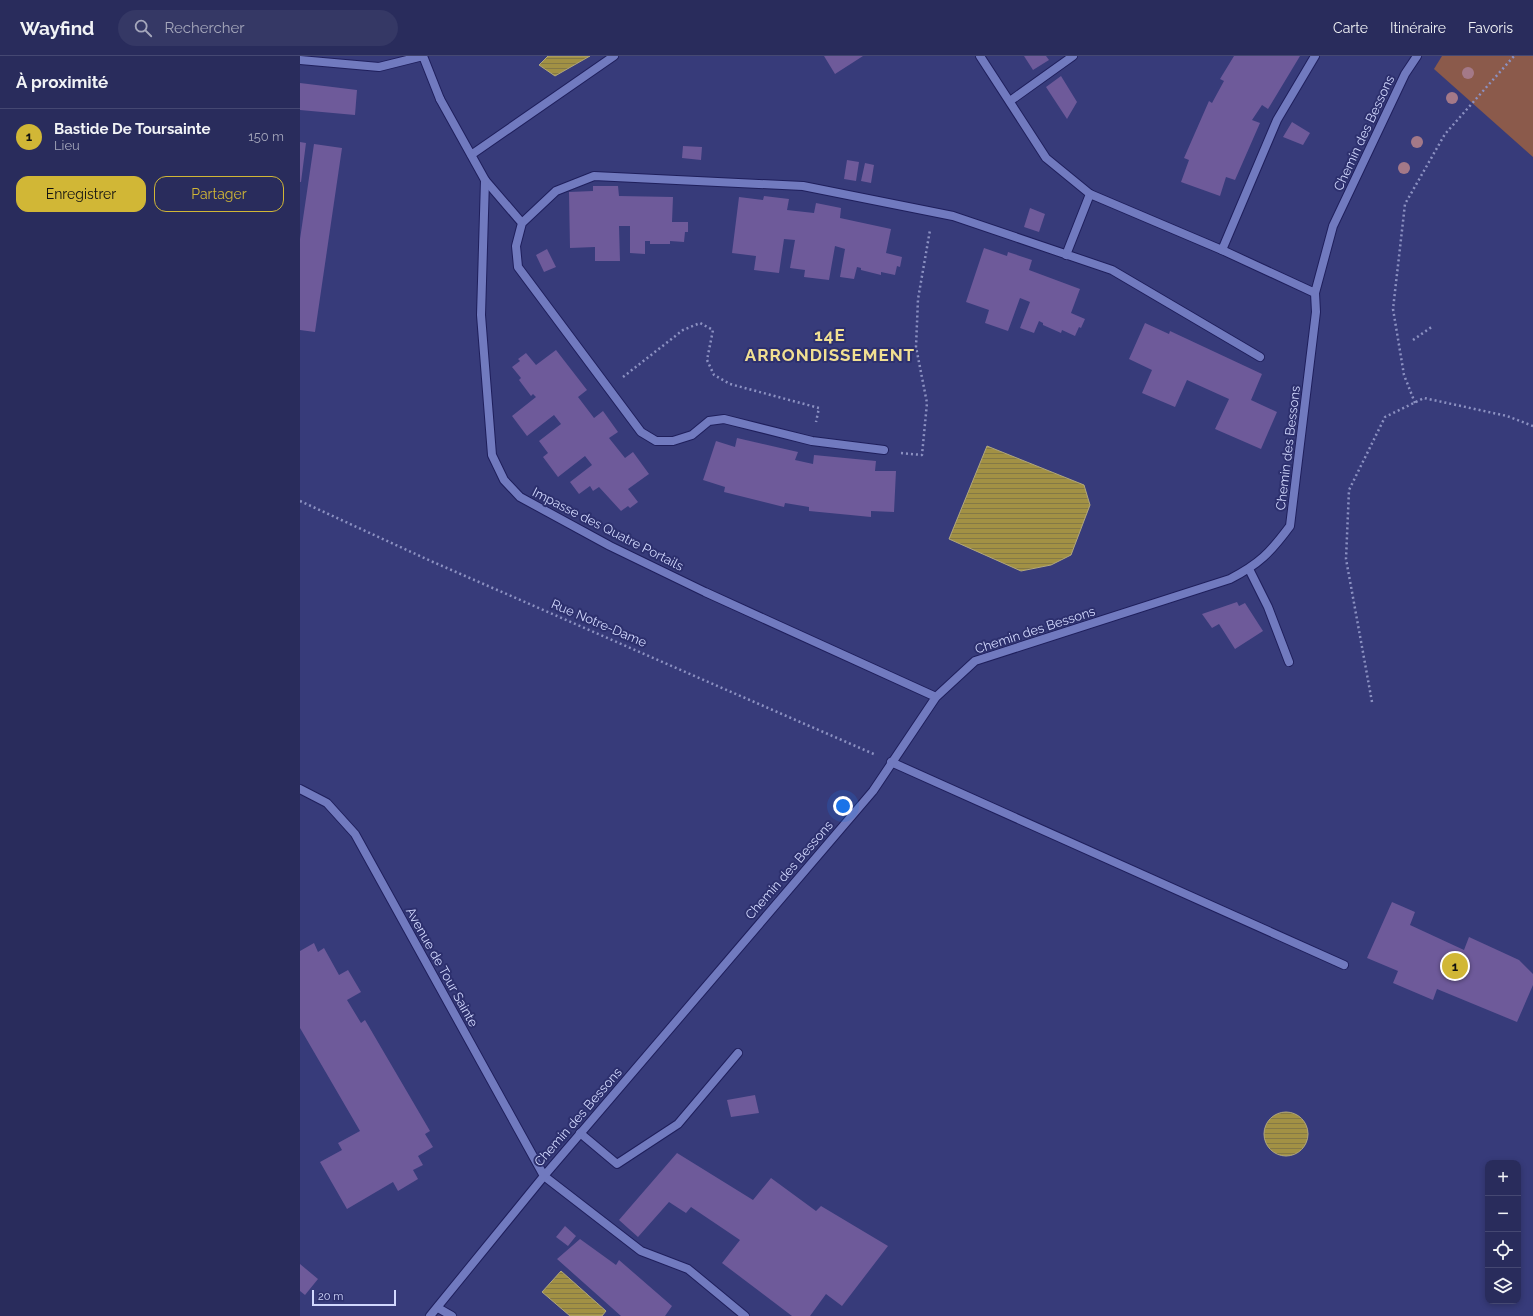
<!DOCTYPE html>
<html lang="fr">
<head>
<meta charset="utf-8">
<style>
	:root { --surface:#292c5c; --page:#353865; --text:#f1f3f6; --muted:#a5a7bb; --line:#454872; --accent:#d1b736 }
	body { margin:0; font-family:Raleway,sans-serif; background:var(--page); color:var(--text) }
	.controls { position:absolute; right:12px; bottom:12px; display:grid; overflow:hidden; border-radius:8px; box-shadow:0 2px 6px #0003 }
	.controls button { width:36px; height:36px; display:grid; place-items:center; padding:0; border:0; border-bottom:1px solid var(--line); background:var(--surface); color:var(--text); font:20px sans-serif }
	.scale { position:absolute; left:12px; bottom:10px; width:84px; box-sizing:border-box; padding-left:4px; border:2px solid #d2d8fe; border-top:0; font-size:11px; line-height:14px; white-space:nowrap; color:#d2d8fe; -webkit-text-stroke:3px #2d306e; paint-order:stroke }
	.you { position:absolute; left:543px; top:750px; width:14px; height:14px; margin:-10px; border:3px solid #fff; border-radius:50%; background:#1a73e8; box-shadow:0 0 0 6px #1a73e833 }
	.badge { display:grid; place-items:center; width:26px; height:26px; border-radius:50%; background:var(--accent); color:#111; font-size:13px; font-weight:700 }
	.pin { position:absolute; translate:-50% -50%; border:2px solid #fff; box-shadow:0 1px 4px #0006 }
	.list { margin:0; padding:0; list-style:none }
	h2 { display:flex; justify-content:space-between; align-items:center; height:52px; margin:0; padding:0 16px; font-size:17px }
	h2 small { font-size:13px; font-weight:400; color:var(--muted) }
	.list li { display:grid; grid-template-columns:26px 1fr auto; gap:12px; align-items:center; box-sizing:border-box; height:56px; padding:0 16px; border-top:1px solid var(--line) }
	.list b { display:block; font-size:15px; white-space:nowrap }
	.list p { margin:0; font-size:13px; white-space:nowrap; color:var(--muted) }
	.list em { font-size:13px; font-style:normal; color:var(--muted) }
	.actions { display:flex; gap:8px; padding:12px 16px }
	.actions a { flex:1; padding:9px 0; border:1px solid var(--accent); border-radius:12px; text-align:center; font-size:14px; color:var(--accent) }
	.actions .main { background:var(--accent); color:#111 }
	.icon { flex:none; width:22px; height:22px; fill:none; stroke:currentColor; stroke-width:2; stroke-linecap:round; stroke-linejoin:round }
	.map { position:relative; flex:none; width:1233px; height:1260px; overflow:hidden }
	header { display:flex; align-items:center; gap:24px; box-sizing:border-box; height:56px; padding:0 20px; background:var(--surface); border-bottom:1px solid var(--line) }
	header strong { font-size:19px }
	nav { display:flex; gap:22px; margin-inline-start:auto; font-size:14px }
	.search { width:280px; height:36px; background:var(--page); display:flex; align-items:center; gap:10px; box-sizing:border-box; padding:0 14px; border-radius:22px; color:var(--muted); font-size:15px }
	main { display:flex }
	aside { flex:1; background:var(--surface) }
	.map>svg:first-child { display:block }
	.park { fill:#8b5a4b }
	.water { fill:url(#water-rules); stroke:#b0a67c }
	.building { fill:#6e5a9a }
	.lines { fill:none; stroke-linecap:round; stroke-linejoin:round }
	.service-casing { stroke:#1f1f5c; stroke-width:10 }
	.minor-casing { stroke:#1f1f5c; stroke-width:10 }
	.path { stroke:#8c91c2; stroke-width:2.5; stroke-dasharray:2 3; stroke-linecap:butt }
	.service { stroke:#717abf; stroke-width:8 }
	.minor { stroke:#717abf; stroke-width:8 }
	.tree { fill:#a47988 }
	.labels { text-anchor:middle; dominant-baseline:central; stroke-width:4; stroke-linejoin:round; paint-order:stroke }
	.street-label { font-size:13px; fill:#d2d8fe; stroke:#2d306e }
	.district-label { font-size:17px; font-weight:bold; letter-spacing:1px; fill:#f1e092; stroke:#2d306e }
</style>
</head>
<body>
<header>
<strong>Wayfind</strong>
<div class="search"><svg class="icon" aria-label="search" viewBox="0 0 24 24"><circle cx="10" cy="10" r="6"/><path d="M15 15l6 6"/></svg>Rechercher</div>
<nav><a>Carte</a><a>Itinéraire</a><a>Favoris</a></nav>
</header>
<main>
<aside>
<h2>À proximité<small></small></h2>
<ul class="list">
<li><span class="badge">1</span><div><b>Bastide De Toursainte</b><p>Lieu</p></div><em>150 m</em></li>
</ul>
<div class="actions"><a class="main">Enregistrer</a><a>Partager</a></div>
</aside>
<div class="map">
<svg width="1233" height="1260" viewBox="0 0 1233 1260">
	<defs>
		<pattern id="water-rules" width="6" height="5" patternUnits="userSpaceOnUse"><rect width="6" height="5" fill="#a29144"/><path d="M0 2.5h6" fill="none" stroke="#847946"/></pattern>
	</defs>
	<rect width="100%" height="100%" fill="#373b7a"/>
	<!-- park -->
	<path class="park" d="M1142,0H1233V101L1134,13Z"/>
	<!-- water -->
	<path class="water" d="M248,0H290L255,20L239,9Z
		M687,390L784,429L790,449L771,499L751,509L721,515L649,483Z
		M964 1078a22 22 0 1 1 44 0a22 22 0 1 1-44 0Z
		M261,1215L306,1255L302,1260H270L242,1236Z"/>
	<!-- building -->
	<path class="building" d="M524,0H563L535,18Z
		M724,0H746L749,4L733,14Z
		M934,0H1000L968,53L962,49L952,64L960,67L935,124L926,121L920,140L881,126L889,104L884,102L909,45L912,47L924,25L920,23Z
		M761,20L777,46L767,63L746,31Z
		M0,27L57,34L55,59L0,54Z
		M992,66L1010,77L1003,89L983,81Z
		M0,86L6,87L1,126H0Z
		M14,88L42,92L15,276L0,274V183Z
		M383,90L402,91L401,104L382,102Z
		M547,104L559,106L556,125L544,123Z
		M565,107L574,109L571,127L561,125Z
		M293,130H318L319,140L373,141L372,166H388V176H385L384,186L370,185V188H350V185H345V198L330,197V170H319L320,205H295V191L270,192L269,136L293,135Z
		M464,140L489,143L487,154L514,157L516,147L541,152L540,162L591,173L586,197L602,201L600,211L597,210L595,219L581,216V219L561,214V212L557,211L554,223L540,221L545,193L535,190L529,224L504,221L505,214L490,212L495,184L484,183L479,217L454,214L456,200L432,197L439,141L463,144Z
		M730,152L745,158L739,176L724,171Z
		M684,192L707,200L708,196L732,204L729,214L780,233L771,257L785,263L781,272L779,271L775,280L762,274L761,277L743,269V267L739,265L734,277L720,272L730,246L720,242L708,275L685,267L689,254L666,246Z
		M247,193L256,211L244,216L236,199Z
		M845,267L869,278L870,275L962,318L951,344L977,356L961,393L915,373L929,343L887,324L875,351L842,337L852,314L829,303Z
		M256,294L287,334L278,341L294,362L303,355L318,376L309,382L325,402L333,396L349,418L328,433L338,446L330,452L328,450L321,455L299,431L293,435L290,430L279,438L270,426L292,409L285,400L258,421L243,401L248,397L239,385L261,368L254,359L227,380L212,360L236,341L233,338L231,340L219,324L221,322L212,311L220,305L218,303L226,297L236,309Z
		M437,382L498,396L495,404L513,408L514,399L576,405L575,415H596L594,456L571,455V461L509,455V451L485,447L484,451L424,436L425,431L403,424L416,385L435,391Z
		M937,546L939,550L945,547L963,575L935,593L919,568L912,572L902,558Z
		M1092,846L1115,856L1110,869L1164,894L1169,881L1219,904L1233,918V929L1217,966L1137,933L1133,944L1093,927L1098,915L1067,902Z
		M14,887L18,896L24,892L39,919L48,914L61,936L47,944L61,967L65,964L130,1075L125,1078L133,1091L118,1100L123,1109L113,1114L118,1123L98,1135L93,1126L47,1153L20,1106L42,1094L38,1087L60,1075L0,972V895Z
		M455,1039L459,1057L431,1061L427,1044Z
		M377,1097L453,1144L471,1122L516,1155L521,1150L588,1190L542,1250L526,1238L510,1260H492L422,1207L440,1184L391,1151L386,1157L369,1146L338,1181L319,1164Z
		M265,1170L276,1180L268,1190L256,1181Z
		M280,1183L316,1209L319,1204L372,1250L365,1260H321L257,1203Z
		M0,1208L18,1223L5,1239L0,1235Z"/>
	<g class="lines">
		<defs>
			<path id="service" d="M123,0L140,43
				M0,4L79,11L123,0
				M710,45L773,0
				M185,124L222,167L256,135L294,120L503,130L653,160L812,214L960,301
				M222,167L216,190L218,211L341,376L356,385H373L392,379L409,365L424,363L512,385L584,394
				M922,194L977,64L1015,0
				M766,199L790,138
				M949,513L968,551L989,606
				M591,706L1044,909
				M280,1077L317,1108L378,1068L438,997
				M244,1120L341,1195L388,1213L445,1260
				M138,1252L152,1260"/>
			<path id="minor" d="M680,0L746,102L790,138L922,194L1015,237
				M140,43L185,124L181,259L192,399L204,424L220,441L310,490L405,536L636,641
				M171,99L314,0
				M0,733L27,747L55,778L244,1120
				M130,1260L244,1120L573,735L636,641L675,605L930,523C959,508 970,497 990,470L1016,256L1015,237L1033,170L1105,18L1117,0"/>
		</defs>
		<!-- service casing -->
		<use href="#service" class="service-casing"/>
		<!-- minor casing -->
		<use href="#minor" class="minor-casing"/>
		<!-- path -->
		<path class="path" d="M1113,284L1133,270
			M323,321L383,274L400,267L413,274L407,304L414,319L430,328L519,352L516,366
			M1115,347L1104,319L1093,253L1105,148L1145,78L1214,0
			M601,397L622,399L627,347L616,291L618,243L630,174
			M0,445L133,506L576,699
			M1072,646L1046,503L1049,434L1085,361L1124,342L1207,360L1233,370"/>
		<!-- service -->
		<use href="#service" class="service"/>
		<!-- minor -->
		<use href="#minor" class="minor"/>
	</g>
	<!-- trees -->
	<g class="tree">
		<circle cx="1168" cy="17" r="6"/>
		<circle cx="1152" cy="42" r="6"/>
		<circle cx="1117" cy="86" r="6"/>
		<circle cx="1104" cy="112" r="6"/>
	</g>
	<g class="labels">
		<!-- street labels -->
		<g class="street-label">
			<text transform="translate(1064 77) rotate(-65)">Chemin des Bessons</text>
			<text transform="translate(988 392) rotate(-83)">Chemin des Bessons</text>
			<text transform="translate(308 473) rotate(27)">Impasse des Quatre Portails</text>
			<text transform="translate(299 567) rotate(23)">Rue Notre-Dame</text>
			<text transform="translate(735 574) rotate(-18)">Chemin des Bessons</text>
			<text transform="translate(489 814) rotate(-49)">Chemin des Bessons</text>
			<text transform="translate(142 911) rotate(61)">Avenue de Tour Sainte</text>
			<text transform="translate(278 1061) rotate(-49)">Chemin des Bessons</text>
		</g>
		<!-- district labels -->
		<g class="district-label">
			<text x="530" y="279">14E<tspan x="530" dy="20">ARRONDISSEMENT</tspan></text>
		</g>
	</g>
</svg>
<div class="controls">
<button>+</button>
<button>−</button>
<button><svg class="icon" aria-label="locate" viewBox="0 0 24 24"><circle cx="12" cy="12" r="6"/><path d="M12 2v4M12 18v4M2 12h4M18 12h4"/></svg></button>
<button><svg class="icon" aria-label="layers" viewBox="0 0 24 24"><path d="M12 4l9 5-9 5-9-5zM3 14l9 5 9-5"/></svg></button>
</div>
<div class="scale">20 m</div>
<div class="you"></div>
<div class="pin badge" style="left:1155px;top:910px">1</div>
</div>
</main>
</body>
</html>
